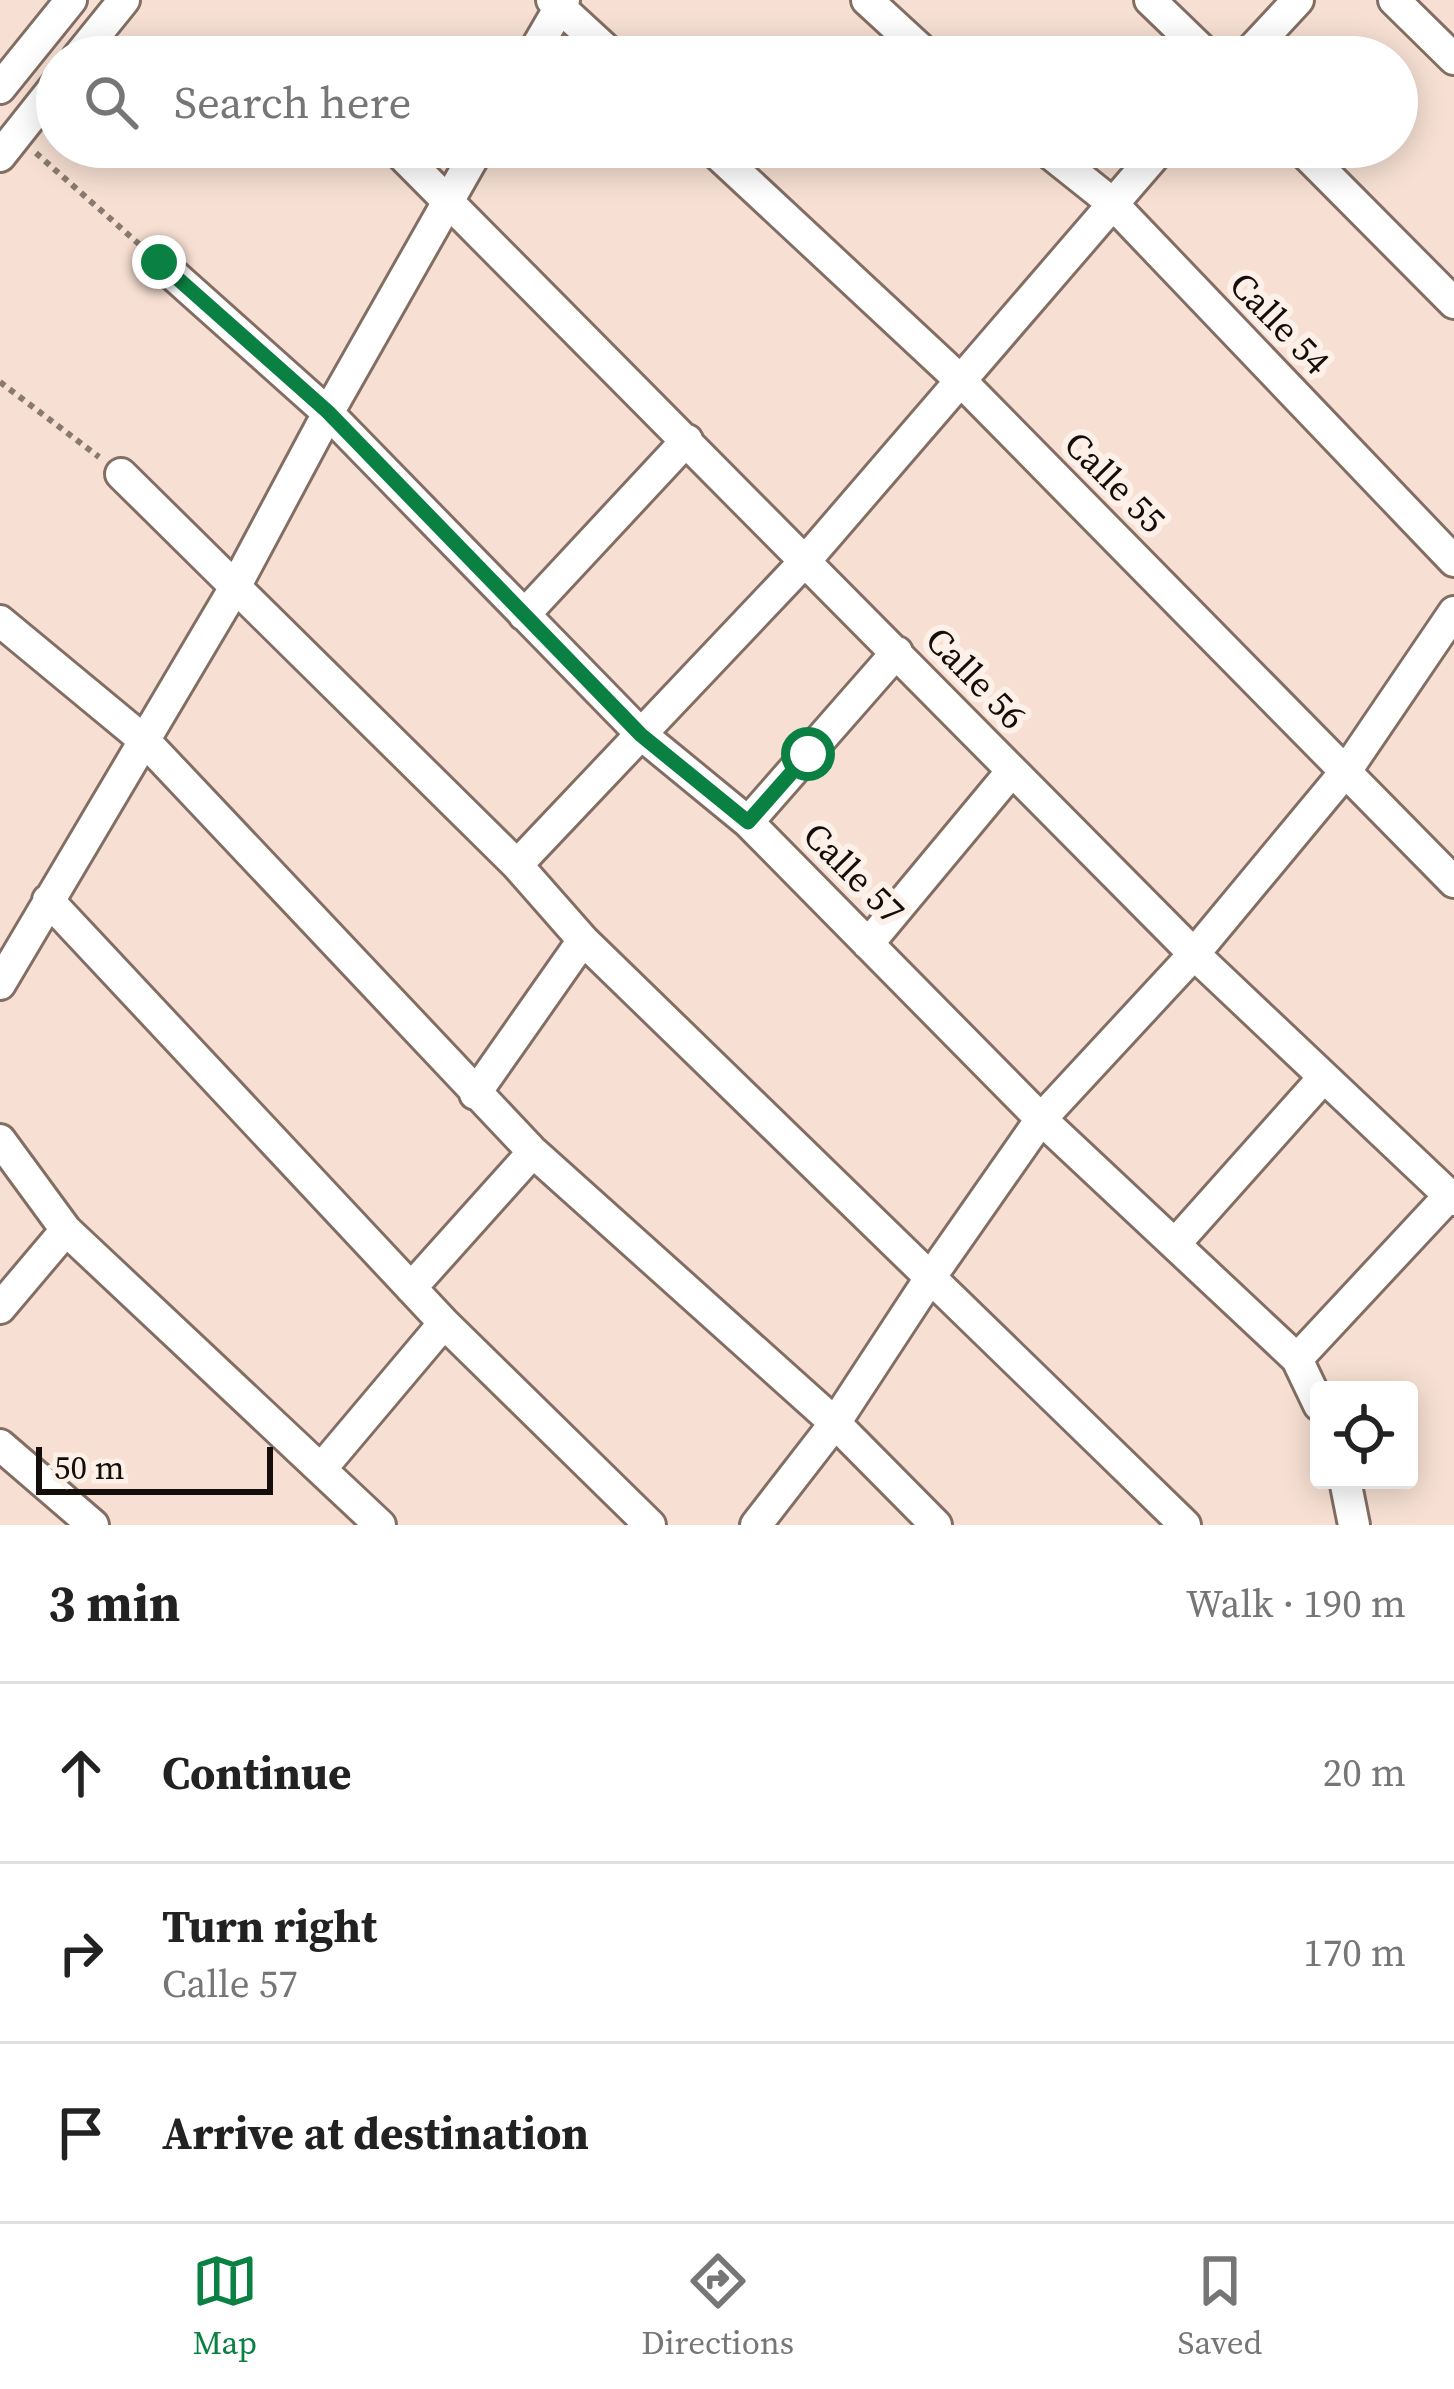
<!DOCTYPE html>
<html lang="en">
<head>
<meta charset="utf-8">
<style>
	:root { --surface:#fff; --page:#f6f6f6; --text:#222; --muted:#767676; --line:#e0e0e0; --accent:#0b8043 }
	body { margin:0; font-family:"Source Serif 4",serif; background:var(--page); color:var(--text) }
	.controls { position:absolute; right:36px; bottom:36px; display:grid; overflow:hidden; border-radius:12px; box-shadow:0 6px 30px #0003 }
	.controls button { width:108px; height:108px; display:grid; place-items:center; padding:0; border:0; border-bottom:3px solid var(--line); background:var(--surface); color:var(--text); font:60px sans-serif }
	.scale { position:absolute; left:36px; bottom:30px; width:237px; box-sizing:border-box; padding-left:12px; border:6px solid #150d09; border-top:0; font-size:33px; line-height:42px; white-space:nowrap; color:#150d09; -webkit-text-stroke:9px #fdf0e8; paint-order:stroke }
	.stop { position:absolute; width:36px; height:36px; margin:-27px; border:9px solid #0b8043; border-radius:50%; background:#fff }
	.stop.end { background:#0b8043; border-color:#fff; box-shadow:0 3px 12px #0008 }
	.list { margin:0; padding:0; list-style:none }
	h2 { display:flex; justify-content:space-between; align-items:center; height:156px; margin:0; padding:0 48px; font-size:51px }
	h2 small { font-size:39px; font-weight:400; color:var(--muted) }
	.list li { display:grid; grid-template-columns:78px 1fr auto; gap:36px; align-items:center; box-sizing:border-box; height:180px; padding:0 48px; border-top:3px solid var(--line) }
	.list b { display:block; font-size:45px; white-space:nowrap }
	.list p { margin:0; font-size:39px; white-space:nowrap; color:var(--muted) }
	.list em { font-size:39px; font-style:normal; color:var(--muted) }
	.icon { flex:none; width:66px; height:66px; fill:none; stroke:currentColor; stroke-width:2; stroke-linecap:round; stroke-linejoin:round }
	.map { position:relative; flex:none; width:1454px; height:1525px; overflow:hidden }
	.search { position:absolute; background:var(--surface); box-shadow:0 6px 30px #0003; left:36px; right:36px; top:36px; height:132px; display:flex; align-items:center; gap:30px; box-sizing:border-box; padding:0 42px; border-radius:66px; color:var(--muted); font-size:45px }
	.sheet { height:696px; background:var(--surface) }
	nav { display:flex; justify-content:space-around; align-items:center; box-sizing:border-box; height:168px; border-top:3px solid var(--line); background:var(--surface); font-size:33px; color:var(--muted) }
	nav a { display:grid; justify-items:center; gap:6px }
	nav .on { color:var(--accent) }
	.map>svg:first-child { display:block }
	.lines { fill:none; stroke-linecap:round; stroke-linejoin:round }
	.minor-casing { stroke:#826e63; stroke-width:36 }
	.path { stroke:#897970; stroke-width:6; stroke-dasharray:6 6; stroke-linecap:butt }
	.minor { stroke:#fff; stroke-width:30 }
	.route { stroke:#0b8043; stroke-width:15 }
	.labels { text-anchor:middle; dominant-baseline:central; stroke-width:12; stroke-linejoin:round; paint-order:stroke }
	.street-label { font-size:36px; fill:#150d09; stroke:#fdf0e8 }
</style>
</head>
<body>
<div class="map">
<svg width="1454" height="1525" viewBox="0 0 1454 1525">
	<rect width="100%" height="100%" fill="#f7e0d3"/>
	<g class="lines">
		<defs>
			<path id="minor" d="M552,0L614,57
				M867,0L929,57
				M1150,0L1209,57
				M1394,0L1454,59
				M78,57L124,0
				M531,57L564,0
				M1245,57L1298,0
				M0,88L71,0
				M394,147L1194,954L1454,1200
				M710,147L960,380L1454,882
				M1042,147L1111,202L1454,561
				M1299,147L1454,303
				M0,156L57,84
				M159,262L328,413L642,735L748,822L1041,1119L1297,1359L1319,1405
				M121,474L517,865L583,940L1185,1525
				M524,615L687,440
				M0,621L145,741L533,1152L835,1423L936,1525
				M748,822L897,652
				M517,865L806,560L1162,147
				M48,900L444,1323L650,1525
				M868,944L1011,772
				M0,984L234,589L328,413L479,147
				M475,1094L583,940
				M0,1140L66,1230L380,1525
				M1175,1244L1324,1077
				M411,1288L533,1152
				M0,1308L66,1230
				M1297,1359L1449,1196
				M0,1445L93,1525
				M321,1469L444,1323
				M1345,1480L1354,1525
				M756,1525L835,1423L932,1275L1041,1119L1194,954L1346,771L1454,612"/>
		</defs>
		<!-- minor casing -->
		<use href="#minor" class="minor-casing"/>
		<!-- path -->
		<path class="path" d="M36,153L139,244
			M0,382L99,457"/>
		<!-- minor -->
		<use href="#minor" class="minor"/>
	</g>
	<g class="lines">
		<!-- route -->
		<path class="route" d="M159,262L328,412L641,735L748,822L808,754"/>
	</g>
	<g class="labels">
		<!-- street labels -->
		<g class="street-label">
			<text transform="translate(1280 323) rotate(46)">Calle 54</text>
			<text transform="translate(1115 482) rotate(45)">Calle 55</text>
			<text transform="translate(976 678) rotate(46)">Calle 56</text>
			<text transform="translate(854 873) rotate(45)">Calle 57</text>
		</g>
	</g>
</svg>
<div class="controls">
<button><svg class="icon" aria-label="locate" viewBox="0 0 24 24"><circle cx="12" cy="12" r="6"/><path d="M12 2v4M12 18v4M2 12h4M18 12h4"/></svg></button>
</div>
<div class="scale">50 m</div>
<div class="stop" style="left:808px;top:754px"></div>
<div class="stop end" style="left:159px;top:262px"></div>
<div class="search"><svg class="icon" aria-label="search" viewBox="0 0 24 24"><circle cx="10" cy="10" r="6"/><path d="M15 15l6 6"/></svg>Search here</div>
</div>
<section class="sheet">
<h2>3 min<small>Walk · 190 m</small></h2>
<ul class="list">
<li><svg class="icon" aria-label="ahead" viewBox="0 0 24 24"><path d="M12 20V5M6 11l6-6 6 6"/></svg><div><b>Continue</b></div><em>20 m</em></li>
<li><svg class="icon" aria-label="right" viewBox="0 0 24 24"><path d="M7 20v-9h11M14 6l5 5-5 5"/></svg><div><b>Turn right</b><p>Calle 57</p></div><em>170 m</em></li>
<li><svg class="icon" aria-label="arrive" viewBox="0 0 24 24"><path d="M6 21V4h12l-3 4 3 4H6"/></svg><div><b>Arrive at destination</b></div></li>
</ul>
</section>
<nav>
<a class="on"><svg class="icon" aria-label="map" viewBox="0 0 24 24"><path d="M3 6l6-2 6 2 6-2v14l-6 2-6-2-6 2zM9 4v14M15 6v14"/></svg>Map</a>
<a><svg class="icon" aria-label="directions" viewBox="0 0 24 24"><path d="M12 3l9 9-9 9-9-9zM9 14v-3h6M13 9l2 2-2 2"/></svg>Directions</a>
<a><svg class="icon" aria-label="saved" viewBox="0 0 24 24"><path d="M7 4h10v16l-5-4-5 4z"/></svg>Saved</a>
</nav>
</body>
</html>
